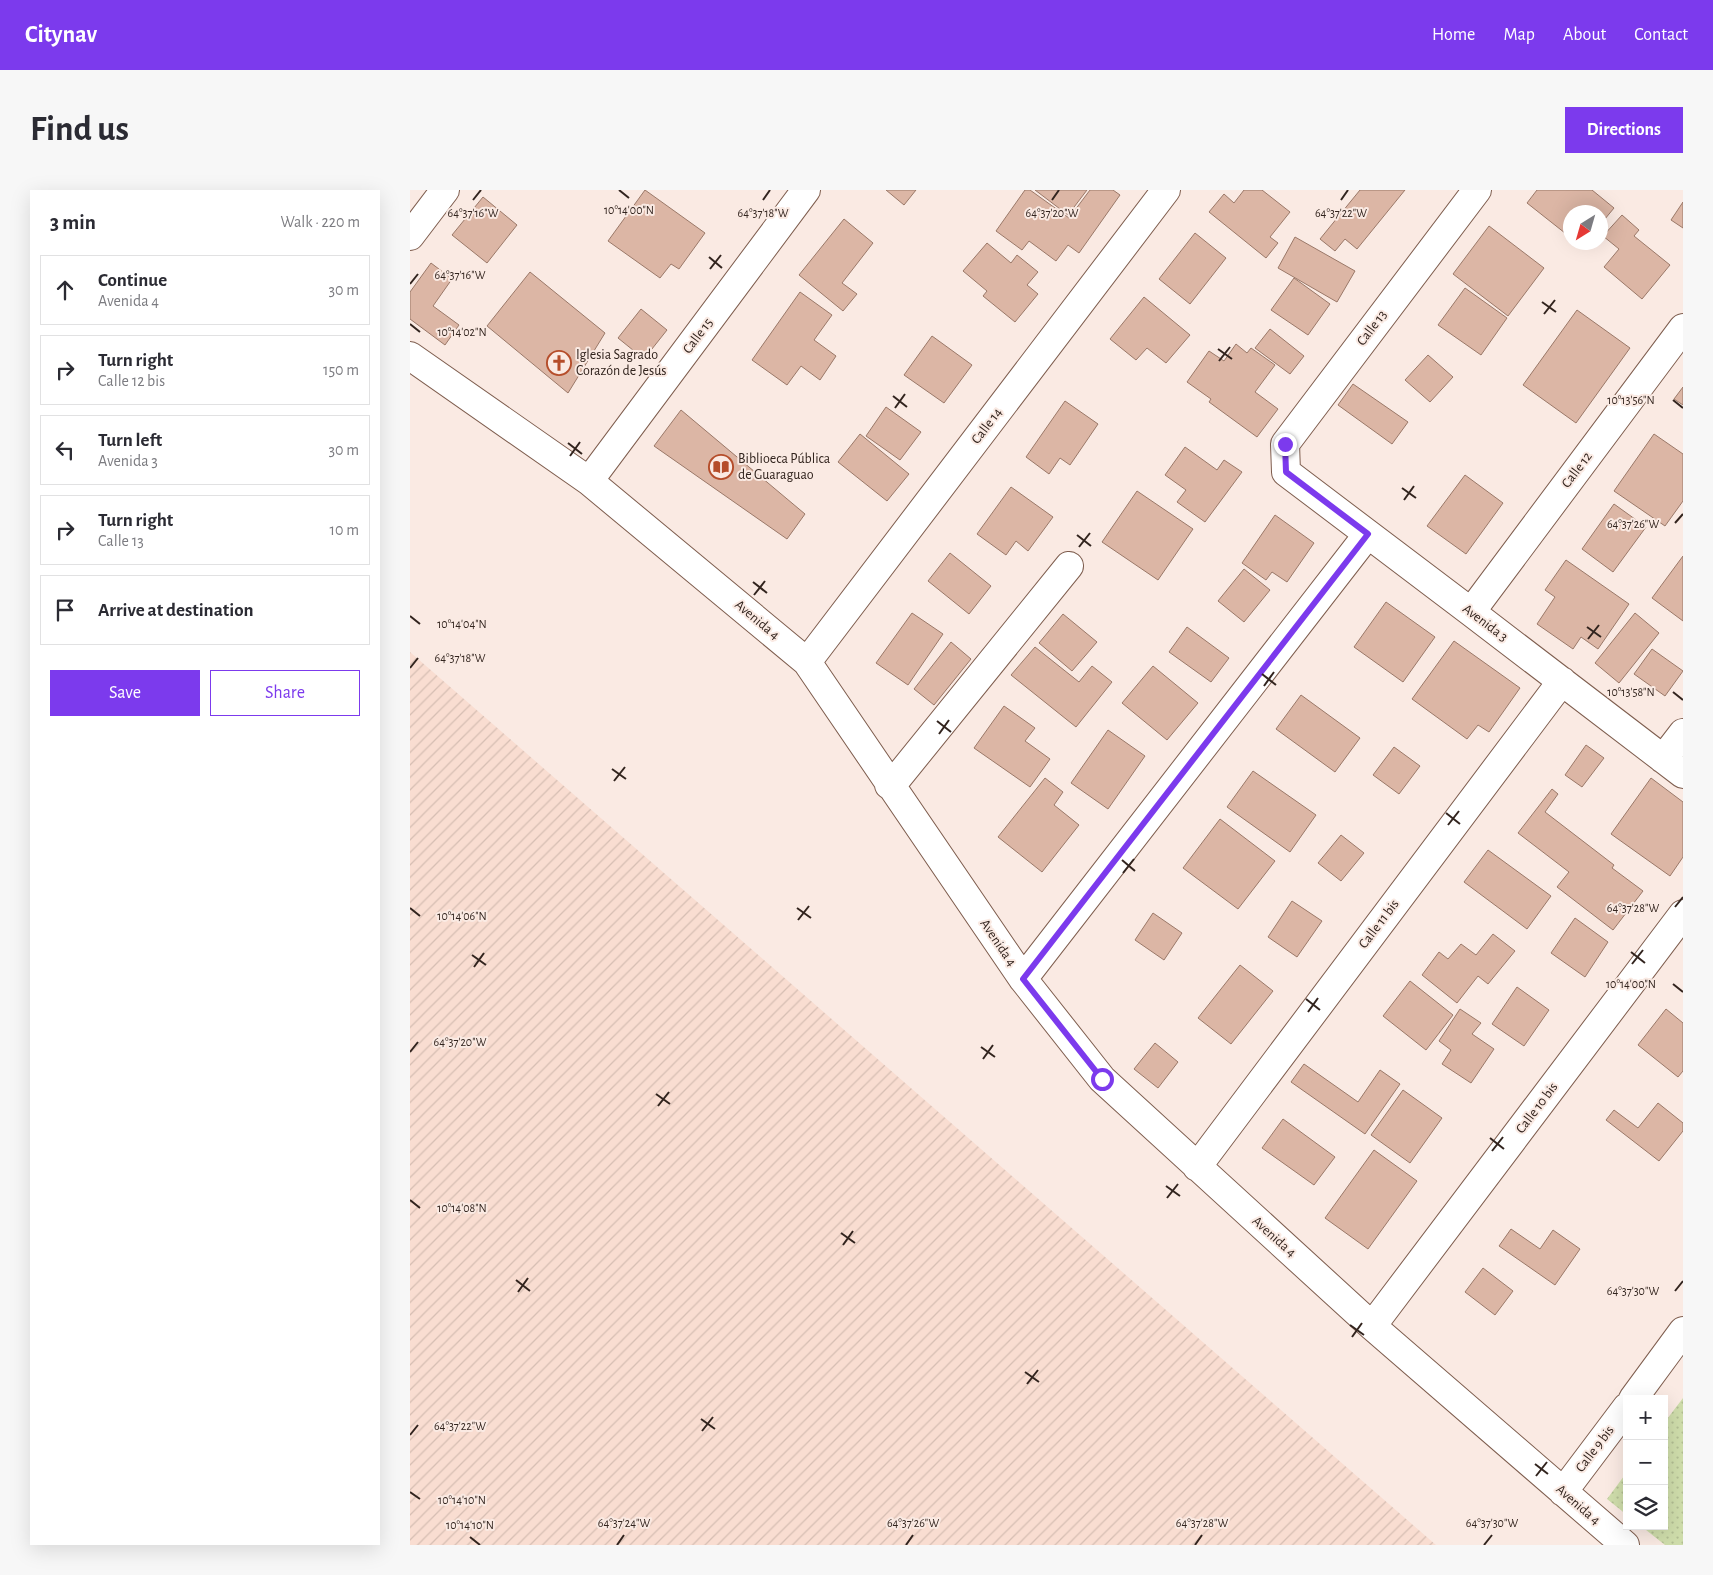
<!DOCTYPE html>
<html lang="en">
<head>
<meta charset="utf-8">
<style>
	:root { --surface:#fff; --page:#f7f7f7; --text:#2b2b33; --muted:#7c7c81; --line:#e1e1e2; --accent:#7c3aed }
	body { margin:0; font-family:"Alegreya Sans",sans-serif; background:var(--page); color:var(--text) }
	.controls { position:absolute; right:15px; bottom:15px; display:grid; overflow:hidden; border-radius:0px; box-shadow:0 5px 20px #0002 }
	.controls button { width:45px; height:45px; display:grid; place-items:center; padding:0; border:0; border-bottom:1px solid var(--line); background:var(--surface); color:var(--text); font:25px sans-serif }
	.compass { position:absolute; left:1153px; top:15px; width:45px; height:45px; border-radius:50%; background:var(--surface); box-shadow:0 5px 20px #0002; rotate:217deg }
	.stop { position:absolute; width:15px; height:15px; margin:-11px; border:4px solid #7c3aed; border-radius:50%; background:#fff }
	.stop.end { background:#7c3aed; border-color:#fff; box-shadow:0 1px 5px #0008 }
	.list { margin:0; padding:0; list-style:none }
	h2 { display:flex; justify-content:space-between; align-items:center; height:65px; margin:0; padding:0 20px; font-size:21px }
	h2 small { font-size:16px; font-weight:400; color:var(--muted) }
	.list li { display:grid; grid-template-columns:32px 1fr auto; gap:15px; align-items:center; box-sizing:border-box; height:70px; margin:0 10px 10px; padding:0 10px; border:1px solid var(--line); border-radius:0px }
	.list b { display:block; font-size:19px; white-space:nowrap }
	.list p { margin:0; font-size:16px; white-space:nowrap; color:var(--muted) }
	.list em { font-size:16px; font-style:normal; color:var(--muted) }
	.actions { display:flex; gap:10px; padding:15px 20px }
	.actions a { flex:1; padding:11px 0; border:1px solid var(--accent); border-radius:0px; text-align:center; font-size:18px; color:var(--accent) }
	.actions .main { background:var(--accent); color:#fff }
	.icon { flex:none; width:28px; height:28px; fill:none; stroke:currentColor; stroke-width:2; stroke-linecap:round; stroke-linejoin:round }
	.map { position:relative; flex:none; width:1273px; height:1355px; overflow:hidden; border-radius:0px }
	header { display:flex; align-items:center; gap:30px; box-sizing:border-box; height:70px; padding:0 25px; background:var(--accent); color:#fff }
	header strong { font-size:24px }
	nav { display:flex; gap:28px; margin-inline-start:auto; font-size:18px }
	.intro { display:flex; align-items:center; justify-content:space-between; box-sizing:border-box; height:120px; padding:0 30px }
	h1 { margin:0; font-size:35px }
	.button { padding:12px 22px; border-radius:0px; background:var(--accent); color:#fff; font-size:18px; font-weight:700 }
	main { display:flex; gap:30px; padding:0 30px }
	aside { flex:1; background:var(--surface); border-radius:0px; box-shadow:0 5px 20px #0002 }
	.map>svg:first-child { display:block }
	.industrial { fill:url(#industrial-furrows) }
	.grass { fill:url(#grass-dots) }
	.building { fill:#dcb6a5; stroke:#9a7868 }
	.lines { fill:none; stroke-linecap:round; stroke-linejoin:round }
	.minor-casing { stroke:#7e5d4e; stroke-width:30 }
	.minor { stroke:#fff; stroke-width:28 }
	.route { stroke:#7c3aed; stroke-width:6 }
	.ticks { fill:none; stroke:#32241e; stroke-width:2 }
	.labels { text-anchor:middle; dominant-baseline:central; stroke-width:4; stroke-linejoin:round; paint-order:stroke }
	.street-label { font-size:14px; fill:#32241e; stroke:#faeae3 }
	.poi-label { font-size:14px; fill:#32241e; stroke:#faeae3; text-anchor:start }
	.ticks-label { font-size:12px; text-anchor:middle; fill:#32241e; stroke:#faeae3; stroke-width:4; stroke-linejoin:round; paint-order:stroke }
</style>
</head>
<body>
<header>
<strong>Citynav</strong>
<nav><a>Home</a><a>Map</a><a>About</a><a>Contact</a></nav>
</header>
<div class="intro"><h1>Find us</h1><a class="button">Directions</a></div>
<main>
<aside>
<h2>3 min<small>Walk · 220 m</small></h2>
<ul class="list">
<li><svg class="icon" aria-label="ahead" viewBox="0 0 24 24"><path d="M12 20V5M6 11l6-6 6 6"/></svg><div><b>Continue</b><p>Avenida 4</p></div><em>30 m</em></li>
<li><svg class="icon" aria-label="right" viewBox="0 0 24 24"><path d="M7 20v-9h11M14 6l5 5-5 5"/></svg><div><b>Turn right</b><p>Calle 12 bis</p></div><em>150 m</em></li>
<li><svg class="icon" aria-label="left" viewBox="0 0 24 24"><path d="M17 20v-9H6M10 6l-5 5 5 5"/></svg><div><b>Turn left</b><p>Avenida 3</p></div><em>30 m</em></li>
<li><svg class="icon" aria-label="right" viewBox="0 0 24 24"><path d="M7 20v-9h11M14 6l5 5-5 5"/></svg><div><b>Turn right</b><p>Calle 13</p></div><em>10 m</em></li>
<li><svg class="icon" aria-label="arrive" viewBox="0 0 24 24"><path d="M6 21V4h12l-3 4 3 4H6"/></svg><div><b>Arrive at destination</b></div></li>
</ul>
<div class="actions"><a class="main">Save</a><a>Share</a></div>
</aside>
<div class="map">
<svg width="1273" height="1355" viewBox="0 0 1273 1355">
	<defs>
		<pattern id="industrial-furrows" width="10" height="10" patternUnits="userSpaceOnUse" patternTransform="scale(1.25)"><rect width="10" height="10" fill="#f9ddd1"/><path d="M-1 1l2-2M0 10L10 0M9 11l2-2" fill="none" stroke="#d6beb3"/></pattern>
		<pattern id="grass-dots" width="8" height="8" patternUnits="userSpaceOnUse" patternTransform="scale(1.25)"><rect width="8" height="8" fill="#cfddab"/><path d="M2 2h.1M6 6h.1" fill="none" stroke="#b2be93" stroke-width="1.8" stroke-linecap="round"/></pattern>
	</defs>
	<rect width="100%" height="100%" fill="#faeae3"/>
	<!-- industrial -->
	<path class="industrial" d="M0,462L1026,1355H0Z"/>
	<!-- grass -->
	<path class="grass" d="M1273,1208V1355H1255L1231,1336H1254V1233Z
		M1217,1282V1325L1197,1309Z"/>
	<!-- building -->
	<path class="building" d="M235,0L295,43L269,79L261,74L250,88L198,51Z
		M476,0H506L494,15Z
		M615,0H620L659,28L680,0H703L710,5L669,63L658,55L646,71L619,51L612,60L586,41Z
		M625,0H677L658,25Z
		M834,0H852L880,22L860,47L868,53L856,68L799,22L814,4L824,13Z
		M950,0H995L947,59L935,49L925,61L910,49Z
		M1127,0H1182L1204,18L1190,35V22H1160V47L1117,13Z
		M73,7L107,35L77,73L42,45Z
		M1273,12V38L1261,30Z
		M1212,25L1229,40L1224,46L1260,75L1232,109L1194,77L1209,59L1193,46Z
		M434,29L463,53L432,93L447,104L433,121L389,85Z
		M1079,36L1134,78L1098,126L1043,84Z
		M785,43L816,68L780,114L749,89Z
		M885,47L945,81L927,112L868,78Z
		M577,53L601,73L607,65L628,82L617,95L628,104L605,132L573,106L577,101L553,81Z
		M21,73L42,89L23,116L49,135L35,155L0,129V102Z
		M120,82L195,143L158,203L77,136Z
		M884,88L920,114L898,145L861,120Z
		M1055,98L1097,128L1071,165L1028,135Z
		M390,102L422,125L404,150L426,166L410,190L391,176L377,195L342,170Z
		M734,107L780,145L756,173L737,158L726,170L700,149Z
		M231,119L257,140L234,169L208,148Z
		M1167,120L1220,158L1166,233L1113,195Z
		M860,139L894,166L880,184L845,158Z
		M522,146L562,175L534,213L494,185Z
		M826,154L837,163L841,158L865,175L845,202L868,219L847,247L799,212L801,209L777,192L799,161L814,171Z
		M1018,165L1043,187L1020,212L995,190Z
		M943,194L998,232L982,254L928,215Z
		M1273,197V215L1264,209Z
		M655,211L688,234L660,275L650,268L639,284L616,267Z
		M476,217L511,242L490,270L456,246Z
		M271,220L395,324L377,349L244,256Z
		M450,244L499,284L477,311L428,272Z
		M1244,244L1273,264V311L1255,336L1204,301Z
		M775,257L807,280L814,270L832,282L795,332L767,312L776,300L755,285Z
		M1055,285L1093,313L1056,364L1017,336Z
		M601,297L643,327L618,361L606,351L596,365L567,344Z
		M727,301L783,339L748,390L692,352Z
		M1204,314L1236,337L1203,382L1172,359Z
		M865,325L904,353L877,392L862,382L856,390L832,373Z
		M540,363L581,396L559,424L518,391Z
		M1273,366V431L1242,408Z
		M1156,370L1219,414L1188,459L1171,447L1163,459L1127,434L1145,407L1135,400Z
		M834,379L860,400L834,432L808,411Z
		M976,412L1025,447L993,492L944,457Z
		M502,423L533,444L498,495L466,473Z
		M1225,423L1249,443L1209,493L1185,473Z
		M653,424L687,452L662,481L629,453Z
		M777,437L819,468L801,492L759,462Z
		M1044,451L1110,498L1079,542L1068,535L1057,549L1002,509Z
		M541,452L561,469L524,515L504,499Z
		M625,457L669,492L682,476L702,492L666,537L601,485Z
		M1242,459L1273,481L1255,506L1224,484Z
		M743,476L788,513L757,550L712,513Z
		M891,505L950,548L925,582L866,539Z
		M594,516L625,538L615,551L640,569L620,597L564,558Z
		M698,540L735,566L698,619L661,593Z
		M1176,555L1194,568L1172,597L1155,585Z
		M984,557L1010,576L989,604L963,585Z
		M843,581L906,625L880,662L817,617Z
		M635,588L653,602L644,615L669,635L632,682L588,647Z
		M1241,588L1273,612V667L1260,686L1201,644Z
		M1142,599L1148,604L1135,622L1204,675L1202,678L1233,701L1203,740L1147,697L1159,682L1108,643Z
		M810,629L865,671L828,719L773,678Z
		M931,645L954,663L931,691L908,673Z
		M1078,660L1141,706L1117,739L1054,692Z
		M882,711L912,731L887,767L858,747Z
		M743,723L772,743L754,770L725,750Z
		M1165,728L1198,752L1175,787L1141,763Z
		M1083,744L1105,761L1078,794L1068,786L1047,813L1012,785L1029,762L1038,769L1051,754L1066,765Z
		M830,775L863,801L821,854L788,828Z
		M1000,791L1043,825L1016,860L973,826Z
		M1107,797L1139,820L1114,856L1082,834Z
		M1050,819L1071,833L1062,844L1084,859L1061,893L1032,874L1041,860L1029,851Z
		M1256,819L1273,833V881L1268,887L1228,855Z
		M745,853L768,872L748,898L724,879Z
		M894,874L948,912L970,880L990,894L955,944L881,892Z
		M993,900L1032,928L1000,973L961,945Z
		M1248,913L1273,933V941L1249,971L1196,930L1204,920L1228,938Z
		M873,929L925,967L904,995L852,958Z
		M964,960L1007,991L958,1059L915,1028Z
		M1101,1039L1130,1059L1143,1040L1170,1059L1145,1095L1089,1056Z
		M1073,1078L1103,1101L1085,1125L1055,1102Z"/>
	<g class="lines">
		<defs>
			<path id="minor" d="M1067,0L875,254L876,282L1061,422L1273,584
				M0,46L35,0
				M0,166L179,291L397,472L613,789L692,889L962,1136L1215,1355
				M179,291L396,0
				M1061,422L1273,138
				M397,472L756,0
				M1253,569L1273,543
				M479,595L481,596L659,376
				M613,789L958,344
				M787,977L1152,491
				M962,1136L1273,724
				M1223,1209L1273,1141
				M1153,1302L1217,1217"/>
		</defs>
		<!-- minor casing -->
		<use href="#minor" class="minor-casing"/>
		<!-- minor -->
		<use href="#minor" class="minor"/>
	</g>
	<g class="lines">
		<!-- route -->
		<path class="route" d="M692,889L613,789L958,344L876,282L875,254"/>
	</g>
	<!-- ticks -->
	<path class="ticks" d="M209,0L219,8M63,10L71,0M353,10L360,0M642,10L649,0M931,10L938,0M299,67L312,78M300,79L311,65M0,94L8,84M1132,112L1146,122M1134,124L1145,110M0,134L10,142M808,159L822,169M809,171L820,157M483,206L497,217M1263,210L1273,218M485,218L495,204M158,253L172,264M160,266L170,252M992,298L1006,308M994,310L1004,296M1265,333L1273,324M667,345L681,356M669,357L680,343M343,392L357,403M344,405L355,391M0,426L10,434M1177,437L1191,447M1178,449L1189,435M0,478L8,468M852,484L866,495M854,496L864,482M1263,502L1273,510M527,531L541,542M529,544L539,530M202,579L216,589M204,591L215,577M1036,623L1050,634M1038,635L1049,621M712,670L725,681M713,683L724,669M1265,717L1273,707M0,718L10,726M387,718L401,728M388,730L399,716M1221,762L1235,773M62,765L76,775M1222,774L1233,760M64,777L74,763M1263,794L1273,802M896,809L910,820M898,822L908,808M571,857L585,867M0,862L8,852M573,869L583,855M246,904L260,914M248,916L259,902M1080,948L1094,959M1082,961L1093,947M756,996L770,1006M757,1008L768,994M0,1010L10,1018M431,1043L445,1053M433,1055L443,1041M106,1090L120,1101M1265,1101L1273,1091M108,1102L118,1088M940,1135L954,1145M942,1147L952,1133M615,1182L629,1192M617,1194L628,1180M291,1229L305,1239M292,1241L303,1227M0,1245L8,1235M1125,1274L1138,1284M1126,1286L1137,1272M0,1302L10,1309M60,1347L70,1355M207,1355L214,1345M496,1355L503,1345M785,1355L792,1345M1074,1355L1082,1345"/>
	<!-- icons -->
	<defs>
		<symbol id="church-ring" viewBox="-11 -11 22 22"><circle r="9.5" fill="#faeae3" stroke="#b54d2a" stroke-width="1.5"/><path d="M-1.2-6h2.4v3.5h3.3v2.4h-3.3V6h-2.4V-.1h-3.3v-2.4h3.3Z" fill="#b54d2a"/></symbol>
		<symbol id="library-ring" viewBox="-11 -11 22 22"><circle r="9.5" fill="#faeae3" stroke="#b54d2a" stroke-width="1.5"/><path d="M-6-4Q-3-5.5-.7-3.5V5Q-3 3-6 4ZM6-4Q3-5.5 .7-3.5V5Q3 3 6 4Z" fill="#b54d2a"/></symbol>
	</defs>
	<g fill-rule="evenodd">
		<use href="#church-ring" x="135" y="159" width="28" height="28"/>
		<use href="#library-ring" x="297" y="263" width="28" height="28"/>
	</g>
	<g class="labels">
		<!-- street labels -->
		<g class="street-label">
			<text transform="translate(962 138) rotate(-53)">Calle 13</text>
			<text transform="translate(288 146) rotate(-53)">Calle 15</text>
			<text transform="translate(577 236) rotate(-53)">Calle 14</text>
			<text transform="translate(1167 280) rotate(-53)">Calle 12</text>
			<text transform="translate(347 430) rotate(40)">Avenida 4</text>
			<text transform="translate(1075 433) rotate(37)">Avenida 3</text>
			<text transform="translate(969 734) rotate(-53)">Calle 11 bis</text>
			<text transform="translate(588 753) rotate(56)">Avenida 4</text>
			<text transform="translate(1127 918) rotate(-53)">Calle 10 bis</text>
			<text transform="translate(864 1047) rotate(42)">Avenida 4</text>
			<text transform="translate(1185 1259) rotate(-53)">Calle 9 bis</text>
			<text transform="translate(1168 1315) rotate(41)">Avenida 4</text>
		</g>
		<!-- poi labels -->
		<g class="poi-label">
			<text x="166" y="165">Iglesia Sagrado<tspan x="166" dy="16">Corazón de Jesús</tspan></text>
			<text x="328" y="269">Biblioeca Pública<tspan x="328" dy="16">de Guaraguao</tspan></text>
		</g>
	</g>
	<g class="ticks-label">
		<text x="219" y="24">10°14'00"N</text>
		<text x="63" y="27">64°37'16"W</text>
		<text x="353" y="27">64°37'18"W</text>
		<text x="642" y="27">64°37'20"W</text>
		<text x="931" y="27">64°37'22"W</text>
		<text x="50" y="89">64°37'16"W</text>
		<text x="52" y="146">10°14'02"N</text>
		<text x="1221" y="214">10°13'56"N</text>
		<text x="1223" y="338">64°37'26"W</text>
		<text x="52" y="438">10°14'04"N</text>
		<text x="50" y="472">64°37'18"W</text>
		<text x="1221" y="506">10°13'58"N</text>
		<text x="1223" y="722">64°37'28"W</text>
		<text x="52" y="730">10°14'06"N</text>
		<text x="1221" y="798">10°14'00"N</text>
		<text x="50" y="856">64°37'20"W</text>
		<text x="52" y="1022">10°14'08"N</text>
		<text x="1223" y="1105">64°37'30"W</text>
		<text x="50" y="1240">64°37'22"W</text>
		<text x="52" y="1314">10°14'10"N</text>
		<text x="214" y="1337">64°37'24"W</text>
		<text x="503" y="1337">64°37'26"W</text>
		<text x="792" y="1337">64°37'28"W</text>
		<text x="1082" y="1337">64°37'30"W</text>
		<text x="60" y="1339">10°14'10"N</text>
	</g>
</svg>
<div class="controls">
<button>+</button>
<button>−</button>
<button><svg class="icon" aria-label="layers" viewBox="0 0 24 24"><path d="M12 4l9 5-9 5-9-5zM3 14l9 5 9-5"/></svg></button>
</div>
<svg class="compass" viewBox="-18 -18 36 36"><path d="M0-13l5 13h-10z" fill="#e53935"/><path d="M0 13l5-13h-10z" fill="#7c7c81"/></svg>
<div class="stop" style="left:692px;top:889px"></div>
<div class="stop end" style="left:875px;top:254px"></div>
</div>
</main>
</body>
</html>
